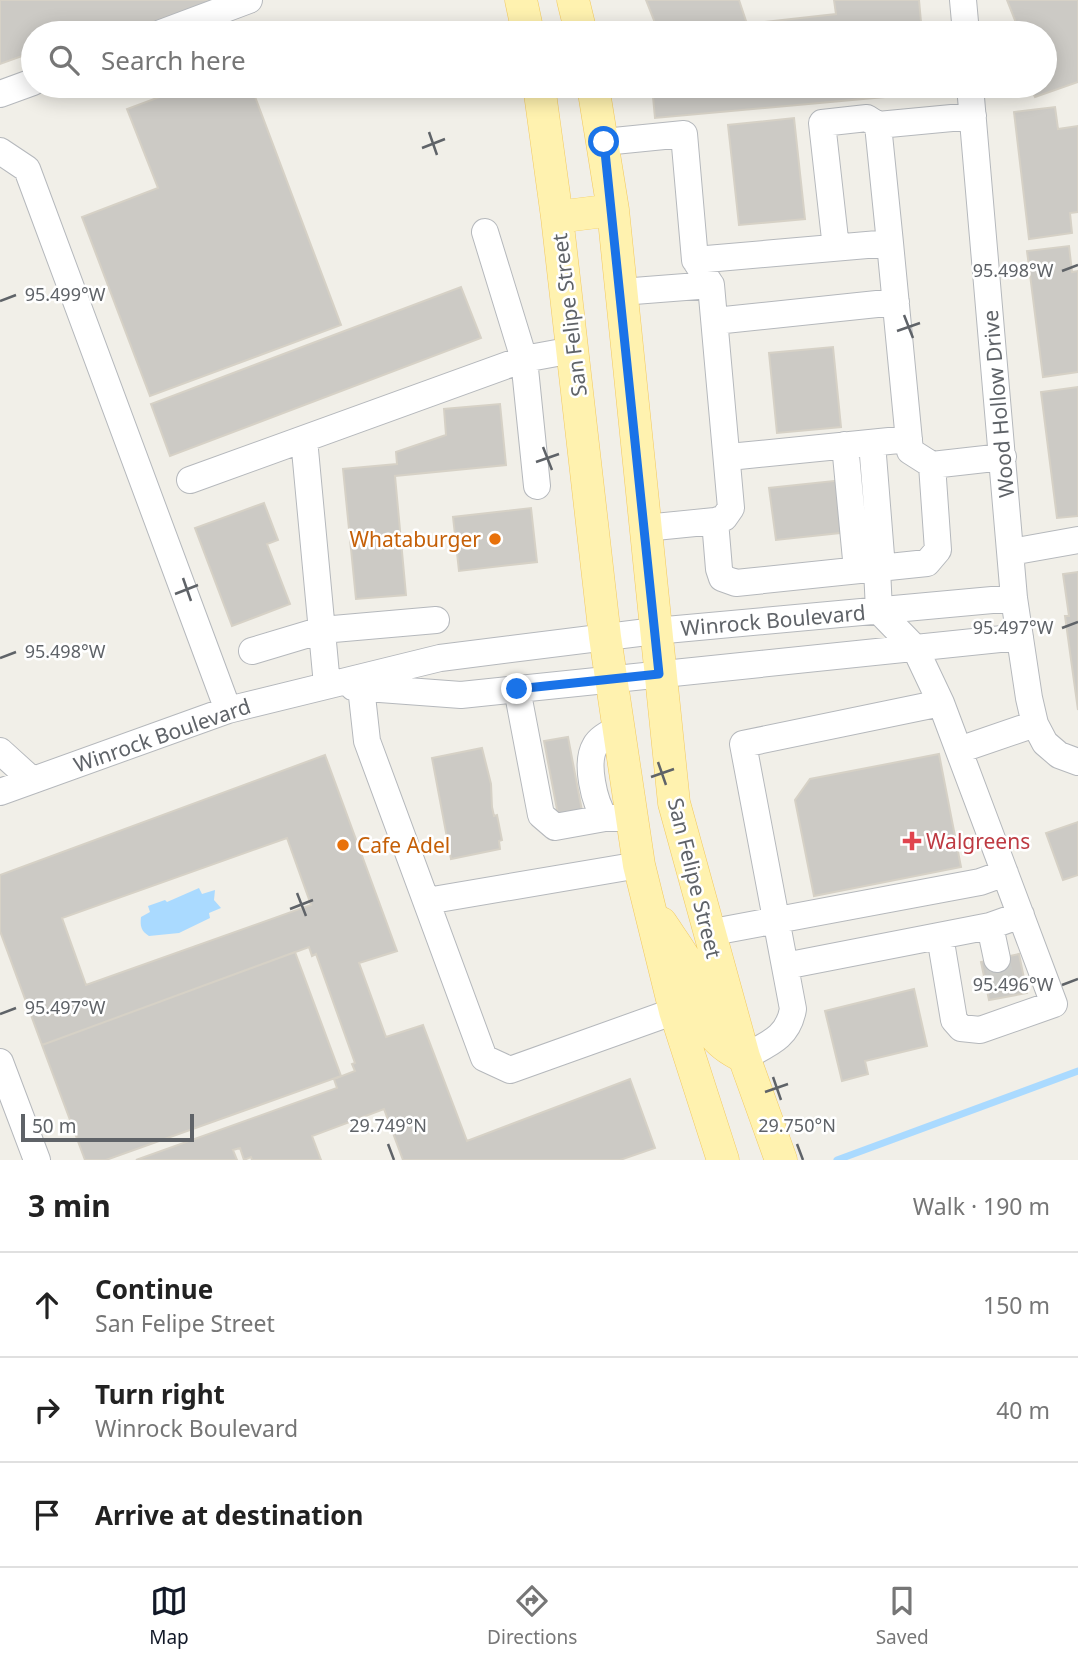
<!DOCTYPE html>
<html lang="en">
<head>
<meta charset="utf-8">
<style>
	:root { --surface:#fff; --page:#f6f6f6; --text:#222; --muted:#767676; --line:#e0e0e0; --accent:#111827 }
	body { margin:0; font-family:"Noto Sans",sans-serif; background:var(--page); color:var(--text) }
	.scale { position:absolute; left:21px; bottom:18px; width:173px; box-sizing:border-box; padding-left:7px; border:4px solid #5f6368; border-top:0; font-size:19px; line-height:24px; white-space:nowrap; color:#5f6368; -webkit-text-stroke:5px #fff; paint-order:stroke }
	.stop { position:absolute; width:21px; height:21px; margin:-16px; border:5px solid #1a73e8; border-radius:50%; background:#fff }
	.stop.end { background:#1a73e8; border-color:#fff; box-shadow:0 2px 7px #0008 }
	.list { margin:0; padding:0; list-style:none }
	h2 { display:flex; justify-content:space-between; align-items:center; height:91px; margin:0; padding:0 28px; font-size:30px }
	h2 small { font-size:23px; font-weight:400; color:var(--muted) }
	.list li { display:grid; grid-template-columns:46px 1fr auto; gap:21px; align-items:center; box-sizing:border-box; height:105px; padding:0 28px; border-top:2px solid var(--line) }
	.list b { display:block; font-size:26px; white-space:nowrap }
	.list p { margin:0; font-size:23px; white-space:nowrap; color:var(--muted) }
	.list em { font-size:23px; font-style:normal; color:var(--muted) }
	.icon { flex:none; width:38px; height:38px; fill:none; stroke:currentColor; stroke-width:2; stroke-linecap:round; stroke-linejoin:round }
	.map { position:relative; flex:none; width:1078px; height:1160px; overflow:hidden }
	.search { position:absolute; background:var(--surface); box-shadow:0 4px 18px #0003; left:21px; right:21px; top:21px; height:77px; display:flex; align-items:center; gap:18px; box-sizing:border-box; padding:0 24px; border-radius:38px; color:var(--muted); font-size:26px }
	.sheet { height:406px; background:var(--surface) }
	nav { display:flex; justify-content:space-around; align-items:center; box-sizing:border-box; height:98px; border-top:2px solid var(--line); background:var(--surface); font-size:19px; color:var(--muted) }
	nav a { display:grid; justify-items:center; gap:4px }
	nav .on { color:var(--accent) }
	.map>svg:first-child { display:block }
	.water { fill:#aadaff }
	.lines { fill:none; stroke-linecap:round; stroke-linejoin:round }
	.stream { stroke:#aadaff; stroke-width:7 }
	.building { fill:#cccac5; stroke:#d6d1c6; stroke-width:2; fill-rule:evenodd }
	.minor-tunnel { stroke:#ccccc8; stroke-width:26; stroke-dasharray:26 13; stroke-linecap:butt }
	.minor-casing { stroke:#b5b8bc; stroke-width:28 }
	.major-casing { stroke:#f2c960; stroke-width:33 }
	.minor { stroke:#fff; stroke-width:26 }
	.major { stroke:#fff2af; stroke-width:32 }
	.route { stroke:#1a73e8; stroke-width:9 }
	.ticks { fill:none; stroke:#5f6368; stroke-width:2.5 }
	.food-dot { fill:#e8710a; stroke:#fff; stroke-width:2.5 }
	.health-dot { fill:#e0444e; stroke:#fff; stroke-width:2.5 }
	.labels { text-anchor:middle; dominant-baseline:central; stroke-width:5; stroke-linejoin:round; paint-order:stroke }
	.street-label { font-size:21px; fill:#5f6368; stroke:#fff }
	.food-label { font-size:21px; fill:#c56008; stroke:#fff; text-anchor:end }
	.health-label { font-size:21px; fill:#be3a42; stroke:#fff; text-anchor:start }
	.ticks-label { font-size:18px; text-anchor:middle; fill:#5f6368; stroke:#fff; stroke-width:5; stroke-linejoin:round; paint-order:stroke }
</style>
</head>
<body>
<div class="map">
<svg width="1078" height="1160" viewBox="0 0 1078 1160">
	<rect width="100%" height="100%" fill="#f1efe8"/>
	<!-- water -->
	<path class="water" d="M199,888L202,894L215,890L214,900L221,908L209,913L210,918L179,933L149,936C141,931 140,926 141,917L150,912L148,906L165,900L167,902Z"/>
	<g class="lines">
		<!-- stream -->
		<path class="stream" d="M837,1160L1078,1071"/>
	</g>
	<!-- building -->
	<path class="building" d="M0,0H230L142,33H33V52L0,64Z
		M646,0H739L747,24L836,14L834,0H919L922,33H659Z
		M1007,0H1078V82L1035,97L1030,86H1045V33H1020Z
		M189,86H251L341,325L150,396L82,217L158,188L127,109Z
		M652,86H927L928,93L655,118Z
		M1055,107L1058,129L1078,126V212L1070,213L1072,233L1029,239L1014,112Z
		M794,118L805,219L739,225L728,125Z
		M1069,246L1072,272L1078,271V372L1043,377L1027,251Z
		M461,287L481,338L170,456L151,404Z
		M833,347L841,427L777,433L769,353Z
		M1078,387V516L1057,518L1041,392Z
		M500,404L506,465L395,476L406,595L356,599L343,469L397,464L396,452L446,435L444,409Z
		M843,480L849,532L776,540L769,488Z
		M264,503L278,540L267,544L290,604L232,626L195,528Z
		M531,508L537,562L459,571L453,517Z
		M1078,572V710L1065,616H1069L1063,574Z
		M568,737L583,816L559,820L544,741Z
		M482,748L491,784L492,807L494,816L497,815L502,840L499,841L500,849L451,859L432,758Z
		M939,754L961,867L814,896L795,800L810,779Z
		M325,755L397,951L359,963L386,1037L423,1025L467,1141L630,1079L655,1148L620,1160H403L384,1109L312,1136L321,1160H252L251,1157L244,1160L240,1148L233,1150L237,1160H136L337,1088L334,1079L355,1071L352,1064L355,1063L316,954L312,956L309,947L42,1045L0,931V875ZM287,838L311,905L86,985L62,918Z
		M1078,822V875L1063,880L1046,833Z
		M295,952L341,1076L106,1160H85L42,1045Z
		M1019,954L1027,993L989,1000L981,962Z
		M914,989L927,1046L865,1061L868,1074L842,1081L825,1011Z"/>
	<g class="lines">
		<!-- minor-tunnel -->
		<path class="minor-tunnel" d="M997,959L1004,997"/>
		<defs>
			<path id="minor" d="M963,0L966,33
				M161,33L249,0
				M970,86L1014,598L1029,698L1035,724L1045,743L1059,755L1078,762
				M0,94L33,82
				M604,142L684,134L695,260L711,285L731,508L724,518L715,521L645,528
				M0,151L27,169L228,710
				M485,232L524,359L537,486
				M890,243L910,451L932,465L1003,457
				M836,248L822,123L867,118L878,125
				M695,260L890,243L878,125L973,116
				M621,292L711,285
				M715,321L896,302
				M304,439L327,685
				M872,443L882,568
				M845,445L857,570
				M729,457L909,439
				M190,480L524,359L573,350
				M715,521L719,569L722,578L736,583L927,563L938,550L932,465
				M1011,552L1078,540
				M877,568L879,611L915,648L941,703L1054,1004L980,1030L961,1028L954,1020L940,936
				M252,651L322,630L436,620
				M353,687L461,695L1020,637
				M361,687L367,741L484,1058L510,1070L675,1011
				M517,689L541,815L555,827L605,818
				M619,728C611,733 600,737 595,746C585,763 594,802 605,818H620
				M959,750L1035,724
				M0,751L32,780
				M0,792L228,710L440,658L655,631L1014,598
				M427,901L639,865
				M990,926L997,959
				M708,933L980,882L1005,873
				M785,966L990,926L1021,915
				M744,1057C768,1044 788,1038 793,1009L743,744L941,703
				M0,1062L37,1160"/>
			<path id="major" d="M521,0L528,33
				M573,0L581,33
				M539,86L557,217L605,637L639,865L675,1011L723,1160
				M593,86L613,210L674,803L744,1057L781,1160
				M557,217L613,210
				M661,923C671,938 682,953 691,969C713,1009 692,1032 744,1057"/>
		</defs>
		<!-- minor casing -->
		<use href="#minor" class="minor-casing"/>
		<!-- major casing -->
		<use href="#major" class="major-casing"/>
		<!-- minor -->
		<use href="#minor" class="minor"/>
		<!-- major -->
		<use href="#major" class="major"/>
	</g>
	<g class="lines">
		<!-- route -->
		<path class="route" d="M517,689L659,674L604,142"/>
	</g>
	<!-- ticks -->
	<path class="ticks" d="M429,132L437,155M422,148L445,139M1062,271L1078,265M0,301L16,295M904,315L913,338M897,331L920,323M543,447L552,470M536,462L559,454M183,578L191,601M175,594L198,585M1062,628L1078,622M0,658L16,652M658,762L666,785M651,777L674,769M297,893L306,916M290,909L313,900M1062,985L1078,979M0,1014L16,1008M773,1077L781,1100M765,1092L788,1084M388,1144L394,1160M797,1144L803,1160"/>
	<!-- markers -->
	<g class="food-dot">
		<circle cx="495" cy="539" r="7"/>
		<circle cx="343" cy="845" r="7"/>
	</g>
	<path class="health-dot" d="M908.5 830.5h7v7h7v7h-7v7h-7v-7h-7v-7h7z"/>
	<g class="labels">
		<!-- street labels -->
		<g class="street-label">
			<text transform="translate(569 315) rotate(-97)">San Felipe Street</text>
			<text transform="translate(998 404) rotate(-95)">Wood Hollow Drive</text>
			<text transform="translate(773 620) rotate(-5)">Winrock Boulevard</text>
			<text transform="translate(162 735) rotate(-19)">Winrock Boulevard</text>
			<text transform="translate(695 878) rotate(76)">San Felipe Street</text>
		</g>
		<!-- food labels -->
		<g class="food-label">
			<text x="481" y="539">Whataburger</text>
			<text x="357" y="845" text-anchor="start">Cafe Adel</text>
		</g>
		<!-- health labels -->
		<g class="health-label">
			<text x="926" y="841">Walgreens</text>
		</g>
	</g>
	<g class="ticks-label">
		<text x="1013" y="277">95.498°W</text>
		<text x="65" y="301">95.499°W</text>
		<text x="1013" y="634">95.497°W</text>
		<text x="65" y="658">95.498°W</text>
		<text x="1013" y="991">95.496°W</text>
		<text x="65" y="1014">95.497°W</text>
		<text x="388" y="1132">29.749°N</text>
		<text x="797" y="1132">29.750°N</text>
	</g>
</svg>
<div class="scale">50 m</div>
<div class="stop" style="left:604px;top:142px"></div>
<div class="stop end" style="left:517px;top:689px"></div>
<div class="search"><svg class="icon" aria-label="search" viewBox="0 0 24 24"><circle cx="10" cy="10" r="6"/><path d="M15 15l6 6"/></svg>Search here</div>
</div>
<section class="sheet">
<h2>3 min<small>Walk · 190 m</small></h2>
<ul class="list">
<li><svg class="icon" aria-label="ahead" viewBox="0 0 24 24"><path d="M12 20V5M6 11l6-6 6 6"/></svg><div><b>Continue</b><p>San Felipe Street</p></div><em>150 m</em></li>
<li><svg class="icon" aria-label="right" viewBox="0 0 24 24"><path d="M7 20v-9h11M14 6l5 5-5 5"/></svg><div><b>Turn right</b><p>Winrock Boulevard</p></div><em>40 m</em></li>
<li><svg class="icon" aria-label="arrive" viewBox="0 0 24 24"><path d="M6 21V4h12l-3 4 3 4H6"/></svg><div><b>Arrive at destination</b></div></li>
</ul>
</section>
<nav>
<a class="on"><svg class="icon" aria-label="map" viewBox="0 0 24 24"><path d="M3 6l6-2 6 2 6-2v14l-6 2-6-2-6 2zM9 4v14M15 6v14"/></svg>Map</a>
<a><svg class="icon" aria-label="directions" viewBox="0 0 24 24"><path d="M12 3l9 9-9 9-9-9zM9 14v-3h6M13 9l2 2-2 2"/></svg>Directions</a>
<a><svg class="icon" aria-label="saved" viewBox="0 0 24 24"><path d="M7 4h10v16l-5-4-5 4z"/></svg>Saved</a>
</nav>
</body>
</html>
